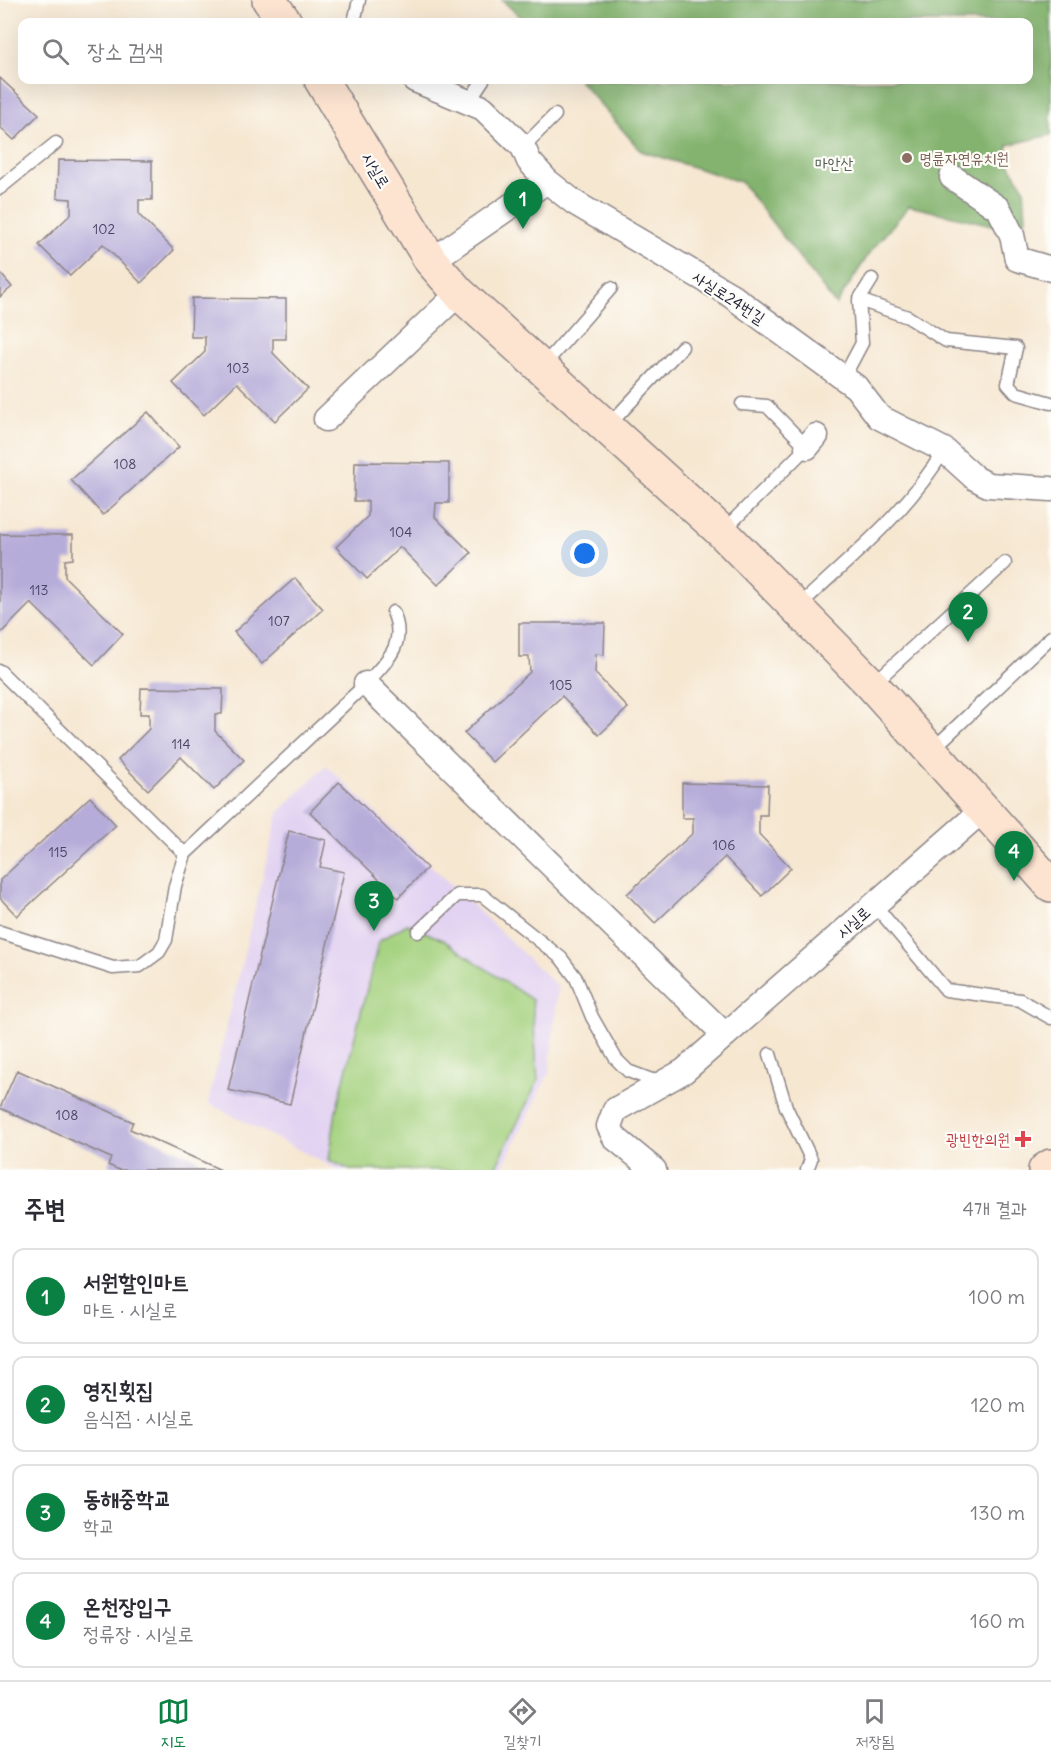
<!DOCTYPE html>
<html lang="ko">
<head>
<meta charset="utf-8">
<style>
	:root { --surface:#fff; --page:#f7f7f7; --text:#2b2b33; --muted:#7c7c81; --line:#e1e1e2; --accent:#0b8043 }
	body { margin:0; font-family:Delius,"Poor Story",sans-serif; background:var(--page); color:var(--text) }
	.you { position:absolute; left:585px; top:554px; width:21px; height:21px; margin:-15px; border:4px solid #fff; border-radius:50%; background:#1a73e8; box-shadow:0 0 0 9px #1a73e833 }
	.badge { display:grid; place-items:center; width:39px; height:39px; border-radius:50%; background:var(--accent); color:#fff; font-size:20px; font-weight:700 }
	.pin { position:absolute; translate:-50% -50px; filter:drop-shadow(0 2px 3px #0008) }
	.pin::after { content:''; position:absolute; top:32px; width:21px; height:18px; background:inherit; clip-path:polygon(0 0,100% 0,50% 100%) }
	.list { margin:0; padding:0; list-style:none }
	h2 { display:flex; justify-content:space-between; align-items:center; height:78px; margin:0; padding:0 24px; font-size:26px }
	h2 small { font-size:20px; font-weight:400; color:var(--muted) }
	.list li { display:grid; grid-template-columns:39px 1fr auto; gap:18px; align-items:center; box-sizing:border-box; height:96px; margin:0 12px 12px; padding:0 12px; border:2px solid var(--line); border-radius:12px }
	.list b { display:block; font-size:22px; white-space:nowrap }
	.list p { margin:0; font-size:20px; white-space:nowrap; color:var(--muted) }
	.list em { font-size:20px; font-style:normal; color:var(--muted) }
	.icon { flex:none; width:33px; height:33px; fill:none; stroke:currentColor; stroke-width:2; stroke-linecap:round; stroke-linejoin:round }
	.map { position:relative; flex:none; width:1051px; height:1170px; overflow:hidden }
	.search { position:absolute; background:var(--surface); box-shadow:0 6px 24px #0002; left:18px; right:18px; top:18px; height:66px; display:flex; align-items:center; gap:15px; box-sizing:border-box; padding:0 21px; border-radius:12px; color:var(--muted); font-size:22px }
	.sheet { height:510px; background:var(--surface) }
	nav { display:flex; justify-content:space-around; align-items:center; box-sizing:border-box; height:84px; border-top:2px solid var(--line); background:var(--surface); font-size:16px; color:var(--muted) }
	nav a { display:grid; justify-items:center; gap:3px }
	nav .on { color:var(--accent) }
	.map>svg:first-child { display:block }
	.built { fill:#e3d3f2 }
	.green { fill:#a4d17f; stroke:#637a5d; stroke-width:1.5 }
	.forest { fill:#83b36e; stroke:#526a54; stroke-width:1.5 }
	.building { fill:#b5acd9 }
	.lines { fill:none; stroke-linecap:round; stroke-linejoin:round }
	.service-casing { stroke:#8c8486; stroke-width:15 }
	.minor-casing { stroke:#8c8486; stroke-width:27 }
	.secondary-casing { stroke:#8c8486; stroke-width:36 }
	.service { stroke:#fff; stroke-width:12 }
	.minor { stroke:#fff; stroke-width:24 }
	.secondary { stroke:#fde4d1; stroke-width:33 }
	.education-dot { fill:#8d6e63; stroke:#fdfcf7; stroke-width:2 }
	.health-dot { fill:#e0444e; stroke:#fdfcf7; stroke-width:2 }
	.labels { text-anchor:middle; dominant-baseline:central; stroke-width:4.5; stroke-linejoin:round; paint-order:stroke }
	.number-label { font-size:14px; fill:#474462 }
	.education-label { font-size:16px; fill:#785e54; stroke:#fdfcf7; text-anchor:start }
	.park-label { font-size:16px; fill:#505f53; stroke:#fdfcf7 }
	.street-label { font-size:16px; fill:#22223b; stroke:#fdfcf7 }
	.health-label { font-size:16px; fill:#be3a42; stroke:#fdfcf7; text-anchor:end }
</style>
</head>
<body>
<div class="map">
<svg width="1051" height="1170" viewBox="0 0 1051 1170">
	<rect width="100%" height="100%" fill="#fdfcf7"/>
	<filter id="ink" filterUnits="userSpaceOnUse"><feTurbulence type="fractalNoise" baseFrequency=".0167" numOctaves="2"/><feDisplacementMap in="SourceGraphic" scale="12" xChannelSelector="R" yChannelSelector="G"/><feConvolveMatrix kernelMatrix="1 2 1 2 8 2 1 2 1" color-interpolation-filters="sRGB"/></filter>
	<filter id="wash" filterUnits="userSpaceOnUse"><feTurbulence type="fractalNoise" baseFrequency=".008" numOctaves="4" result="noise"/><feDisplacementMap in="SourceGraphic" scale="24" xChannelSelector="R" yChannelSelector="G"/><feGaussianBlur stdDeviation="1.35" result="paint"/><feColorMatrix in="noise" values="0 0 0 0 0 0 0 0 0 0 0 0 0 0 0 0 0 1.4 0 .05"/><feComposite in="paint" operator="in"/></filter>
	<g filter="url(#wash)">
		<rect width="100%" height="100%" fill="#f6e7d1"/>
		<!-- built -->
		<path class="built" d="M326,765L558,987L549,1073L501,1170H338L208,1103L278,813Z"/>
		<!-- green -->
		<path class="green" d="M407,924L443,940L532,1000L538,1081L494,1170H350L329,1160L336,1111L379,941Z"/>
		<!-- forest -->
		<path class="forest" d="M502,0H1051V135L1008,145L1006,159L1024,188L1026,219L1014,230L909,206L871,251L836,305L741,182L641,151L579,80H1028V22H526Z"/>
		<g id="blocks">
			<!-- building -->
			<path class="building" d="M0,78L39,114L14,140L0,127Z
				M58,160L152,161V200H139V215L174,250L141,283L103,244L70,276L39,245L71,214V199L57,198Z
				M0,273L12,287L0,297Z
				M192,298L286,299V339H273V353L308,389L275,421L237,383L204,415L173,383L205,352V337H191Z
				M148,412L179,447L103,515L71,480Z
				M355,462L449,463V503H436L435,517L471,553L438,585L400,547L367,579L336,547L368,516V501H354Z
				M0,534L73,535V559L65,560V577L123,634L94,665L31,603L0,634Z
				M295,578L323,609L262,664L234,632Z
				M519,623H605L604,655L596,654L595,673L628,708L599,735L562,696L492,762L464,733L530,672L529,657H519Z
				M141,688L223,689L222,714H215V731L244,760L214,790L181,757L148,790L118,760L149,729V714H140Z
				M339,782L427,868L398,898L310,812Z
				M682,783L768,785L767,815H759V834L791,868L762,896L725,857L655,923L627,894L693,833V818H682Z
				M90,797L116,825L17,916L0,898V880Z
				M289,831L326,840L320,867L344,872L290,1104L228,1090Z
				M17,1070L133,1122L130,1129L221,1170H119L108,1165L111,1158L0,1108Z"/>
		</g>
	</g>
	<g filter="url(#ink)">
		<use href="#blocks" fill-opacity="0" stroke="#8c8486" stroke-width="1.5"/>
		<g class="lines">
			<defs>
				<path id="service" d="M354,22L359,0
					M469,101L483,80
					M523,147L555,115
					M0,188L56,143
					M859,300L908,317L946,341L1016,348L1008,384L1016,393L1051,403
					M859,300L872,279
					M543,366L611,288
					M844,377L862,343L859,300
					M608,426L682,347
					M723,531L807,447L767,406L742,404
					M798,607C849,558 908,512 944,450
					M0,671L185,854L366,684C387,660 407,645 393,612
					M873,684L1005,563
					M932,750L1051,637
					M873,903L946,990L1020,1000L1051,1018
					M0,932L113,968L140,966L159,952L166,940L175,886L185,854
					M418,932L457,895H482L561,958L576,978L592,1017L616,1059L628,1071L660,1083
					M770,1054L786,1107L811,1159L807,1170"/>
				<path id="minor" d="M415,80L483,108L523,147L529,161L547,181L575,203L729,294L856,387L879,417L944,450L975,478L988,485L1051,489
					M952,177L999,209L1012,235L1017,259L1051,269
					M431,261L547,181
					M326,419L459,293
					M807,447L816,436
					M366,684L725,1035
					M654,1170L615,1138L609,1126L615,1110L684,1071L985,808"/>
				<path id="secondary" d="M269,0L285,22
					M321,80L431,261L459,293L722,532L872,685L1051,885
					M1045,1170L1051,1166"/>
			</defs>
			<!-- service casing -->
			<use href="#service" class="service-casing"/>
			<!-- minor casing -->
			<use href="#minor" class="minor-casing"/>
			<!-- secondary casing -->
			<use href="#secondary" class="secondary-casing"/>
			<!-- service -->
			<use href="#service" class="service"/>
			<!-- minor -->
			<use href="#minor" class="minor"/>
			<!-- secondary -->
			<use href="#secondary" class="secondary"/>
		</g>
	</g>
	<!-- markers -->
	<circle class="education-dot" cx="907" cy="158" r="6"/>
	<path class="health-dot" d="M1020 1130h6v6h6v6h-6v6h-6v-6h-6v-6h6z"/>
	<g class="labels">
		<!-- number labels -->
		<g class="number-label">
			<text x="104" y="229">102</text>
			<text x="238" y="368">103</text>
			<text x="125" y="464">108</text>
			<text x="401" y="532">104</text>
			<text x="39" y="590">113</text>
			<text x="279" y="621">107</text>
			<text x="561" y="685">105</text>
			<text x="181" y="744">114</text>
			<text x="724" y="845">106</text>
			<text x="58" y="852">115</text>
			<text x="67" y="1115">108</text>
		</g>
		<!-- education labels -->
		<g class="education-label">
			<text x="919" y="158">명륜자연유치원</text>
		</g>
		<!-- park labels -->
		<g class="park-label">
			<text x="834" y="163">마안산</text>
		</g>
		<!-- street labels -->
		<g class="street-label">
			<text transform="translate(376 170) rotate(59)">시실로</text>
			<text transform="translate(729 297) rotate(33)">사실로24번길</text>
			<text transform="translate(853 922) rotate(-42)">시실로</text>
		</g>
		<!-- health labels -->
		<g class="health-label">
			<text x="1010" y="1139">광빈한의원</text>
		</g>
	</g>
</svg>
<div class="you"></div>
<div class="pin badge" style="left:523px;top:229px">1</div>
<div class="pin badge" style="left:968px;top:642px">2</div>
<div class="pin badge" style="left:374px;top:931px">3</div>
<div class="pin badge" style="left:1014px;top:881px">4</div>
<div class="search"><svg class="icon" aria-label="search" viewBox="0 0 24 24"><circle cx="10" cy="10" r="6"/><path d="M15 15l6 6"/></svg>장소 검색</div>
</div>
<section class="sheet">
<h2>주변<small>4개 결과</small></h2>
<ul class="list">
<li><span class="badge">1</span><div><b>서원할인마트</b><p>마트 · 시실로</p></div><em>100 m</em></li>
<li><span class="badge">2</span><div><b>영진횟집</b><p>음식점 · 시실로</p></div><em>120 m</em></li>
<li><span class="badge">3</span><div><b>동해중학교</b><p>학교</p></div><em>130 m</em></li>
<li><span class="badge">4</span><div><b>온천장입구</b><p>정류장 · 시실로</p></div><em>160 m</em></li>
</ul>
</section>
<nav>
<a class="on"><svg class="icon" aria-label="map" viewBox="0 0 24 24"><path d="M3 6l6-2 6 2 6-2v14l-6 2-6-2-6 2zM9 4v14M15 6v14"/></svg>지도</a>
<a><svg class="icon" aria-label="directions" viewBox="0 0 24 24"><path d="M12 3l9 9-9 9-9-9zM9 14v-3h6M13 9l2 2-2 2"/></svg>길찾기</a>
<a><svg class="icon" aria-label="saved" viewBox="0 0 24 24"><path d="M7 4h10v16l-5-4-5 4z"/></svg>저장됨</a>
</nav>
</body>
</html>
